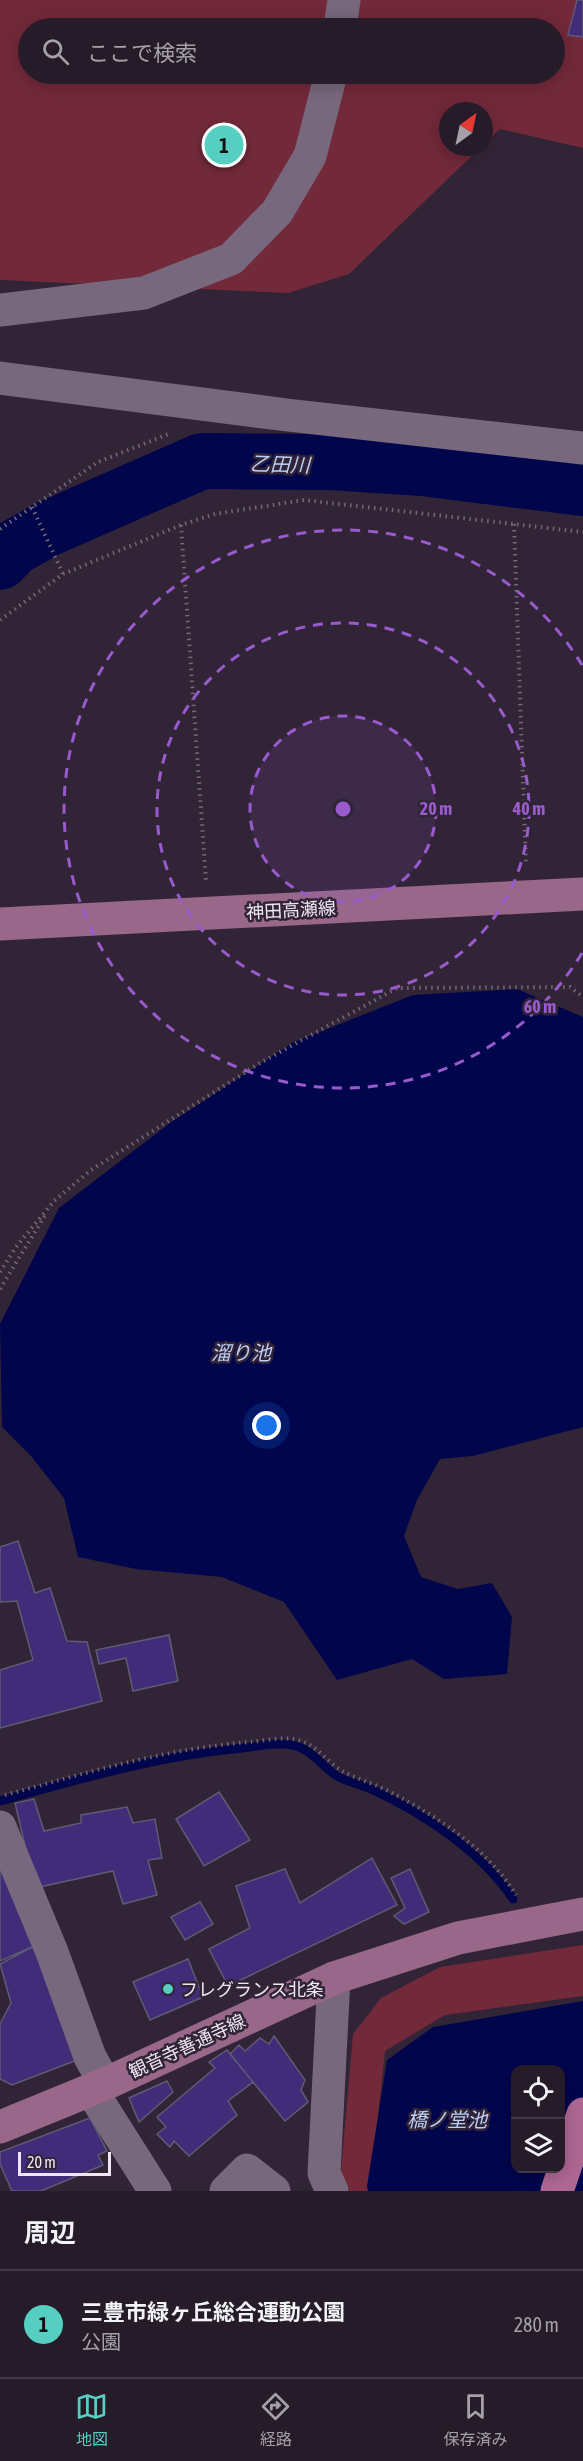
<!DOCTYPE html>
<html lang="ja">
<head>
<meta charset="utf-8">
<style>
	:root { --surface:#261b29; --page:#2e2431; --text:#f1f3f6; --muted:#a4a1a8; --line:#423946; --accent:#56cec2 }
	body { margin:0; font-family:"Asap Condensed","Noto Sans JP",sans-serif; background:var(--page); color:var(--text) }
	.controls { position:absolute; right:18px; bottom:18px; display:grid; overflow:hidden; border-radius:12px; box-shadow:0 3px 15px #0003 }
	.controls button { width:54px; height:54px; display:grid; place-items:center; padding:0; border:0; border-bottom:2px solid var(--line); background:var(--surface); color:var(--text); font:30px sans-serif }
	.compass { position:absolute; left:439px; top:102px; width:54px; height:54px; border-radius:50%; background:var(--surface); box-shadow:0 3px 15px #0003; rotate:33deg }
	.scale { position:absolute; left:18px; bottom:15px; width:93px; box-sizing:border-box; padding-left:6px; border:3px solid #efe6f2; border-top:0; font-size:16px; line-height:21px; white-space:nowrap; color:#efe6f2; -webkit-text-stroke:4px #322437; paint-order:stroke }
	.you { position:absolute; left:267px; top:1426px; width:21px; height:21px; margin:-15px; border:4px solid #fff; border-radius:50%; background:#1a73e8; box-shadow:0 0 0 9px #1a73e833 }
	.badge { display:grid; place-items:center; width:39px; height:39px; border-radius:50%; background:var(--accent); color:#111; font-size:20px; font-weight:700 }
	.pin { position:absolute; translate:-50% -50%; border:3px solid #fff; box-shadow:0 2px 6px #0006 }
	.list { margin:0; padding:0; list-style:none }
	h2 { display:flex; justify-content:space-between; align-items:center; height:78px; margin:0; padding:0 24px; font-size:26px }
	h2 small { font-size:20px; font-weight:400; color:var(--muted) }
	.list li { display:grid; grid-template-columns:39px 1fr auto; gap:18px; align-items:center; box-sizing:border-box; height:108px; padding:0 24px; border-top:2px solid var(--line) }
	.list b { display:block; font-size:22px; white-space:nowrap }
	.list p { margin:0; font-size:20px; white-space:nowrap; color:var(--muted) }
	.list em { font-size:20px; font-style:normal; color:var(--muted) }
	.icon { flex:none; width:33px; height:33px; fill:none; stroke:currentColor; stroke-width:2; stroke-linecap:round; stroke-linejoin:round }
	.map { position:relative; flex:none; width:583px; height:2191px; overflow:hidden }
	.search { position:absolute; background:var(--surface); box-shadow:0 3px 15px #0003; left:18px; right:18px; top:18px; height:66px; display:flex; align-items:center; gap:15px; box-sizing:border-box; padding:0 21px; border-radius:33px; color:var(--muted); font-size:22px }
	.sheet { height:186px; background:var(--surface) }
	nav { display:flex; justify-content:space-around; align-items:center; box-sizing:border-box; height:84px; border-top:2px solid var(--line); background:var(--surface); font-size:16px; color:var(--muted) }
	nav a { display:grid; justify-items:center; gap:3px }
	nav .on { color:var(--accent) }
	.map>svg:first-child { display:block }
	.green { fill:#72293a; fill-rule:evenodd }
	.water { fill:#01054c; fill-rule:evenodd }
	.lines { fill:none; stroke-linecap:round; stroke-linejoin:round }
	.stream { stroke:#01054c; stroke-width:9 }
	.river { stroke:#01054c; stroke-width:56 }
	.building { fill:#402c79; stroke:#5e5b72; stroke-width:1.5 }
	.path { stroke:#746878; stroke-width:4; stroke-dasharray:1.5 4.5; stroke-linecap:butt }
	.minor { stroke:#77687d; stroke-width:33 }
	.major { stroke:#98678a; stroke-width:33 }
	.highway { stroke:#ae6793; stroke-width:33 }
	.ring { fill:none; stroke:#985acc; stroke-width:3; stroke-dasharray:10 8 }
	.poi-dot { fill:#56cec2; stroke:#322437; stroke-width:2 }
	.labels { text-anchor:middle; dominant-baseline:central; stroke-width:5; stroke-linejoin:round; paint-order:stroke }
	.street-label { font-size:18px; fill:#efe6f2; stroke:#322437 }
	.poi-label { font-size:18px; fill:#efe6f2; stroke:#322437; text-anchor:start }
	.water-label { font-size:20px; font-style:italic; fill:#bacef7; stroke:#322437 }
	.centre { fill:#985acc; stroke:#322437; stroke-width:3 }
	.ring-label { font-size:18px; text-anchor:middle; font-weight:bold; fill:#985acc; stroke:#322437; stroke-width:5; stroke-linejoin:round; paint-order:stroke }
</style>
</head>
<body>
<div class="map">
<svg width="583" height="2191" viewBox="0 0 583 2191">
	<rect width="100%" height="100%" fill="#322437"/>
	<!-- green -->
	<path class="green" d="M0,0H583V148L500,129L484,144V111H448V147H481L349,274L288,293L0,280ZM28,28H554V74H28Z
		M583,1945V1996L445,2015L385,2051L370,2191H349L341,2170L353,2034L381,1998L440,1967Z"/>
	<!-- water -->
	<path class="water" d="M517,989L583,1017V1427L473,1456L440,1459L417,1500L404,1536L421,1577L458,1589L492,1583L512,1617L507,1674L444,1679L412,1659L337,1680L284,1602L222,1577L136,1569L78,1557L64,1498L31,1456L2,1427L0,1324L59,1208L170,1123L292,1043L413,995Z
		M583,2001V2191H368L367,2186L387,2060L433,2027ZM516,2070H560V2168H516Z"/>
	<g class="lines">
		<!-- stream -->
		<path class="stream" d="M0,1801C80,1779 160,1755 243,1748C259,1746 277,1742 293,1745C311,1749 323,1767 337,1776C347,1782 360,1784 371,1789C423,1813 481,1851 513,1899"/>
		<!-- river -->
		<path class="river" d="M0,562L15,547L47,529L202,461L331,462L422,468L583,488"/>
	</g>
	<!-- building -->
	<path class="building" d="M577,0H583V37L568,35Z
		M18,1541L35,1593L50,1588L67,1641L87,1642L102,1701L0,1728V1670L33,1660L17,1601L0,1602V1547Z
		M169,1635L178,1681L133,1691L126,1658L99,1664L96,1650Z
		M219,1792L250,1840L204,1866L176,1819Z
		M34,1799L44,1831L81,1823V1815L127,1807L133,1823L155,1819L162,1858L148,1860L157,1895L123,1904L113,1871L35,1888L15,1803Z
		M372,1858L397,1905L228,1986L209,1949L250,1928L236,1886L285,1869L300,1903Z
		M7,1869L34,1946L0,1961V1872Z
		M410,1869L429,1912L404,1924L394,1916L405,1908L391,1878Z
		M200,1902L213,1924L185,1940L171,1917Z
		M34,1946L77,2060L12,2085L0,2079V2024L11,2003L0,1964Z
		M188,1959L203,1997L150,2020L133,1982Z
		M274,2036L305,2080L301,2090L308,2102L285,2121L230,2054L239,2045L245,2051L260,2038L269,2044Z
		M227,2050L253,2082L228,2101L237,2115L189,2156L174,2141L170,2147L157,2134L166,2127L157,2117L215,2068L209,2062Z
		M167,2081L173,2092L139,2122L129,2098Z
		M90,2118L107,2151L98,2155L103,2165L41,2191H12L0,2164V2152Z"/>
	<g class="lines">
		<!-- path -->
		<path class="path" d="M32,507L63,574
			M514,524L526,865
			M181,525L206,881
			M0,529L98,462L171,433
			M0,620L63,574L181,525L215,514L304,500L583,532
			M0,1272L16,1247L54,1201L91,1170L260,1063L397,988L570,987L583,997
			M0,1289L46,1214
			M5,1795C86,1773 165,1749 248,1742C264,1741 283,1736 298,1740C316,1744 327,1762 342,1771C359,1780 379,1785 396,1795C441,1819 489,1851 516,1895"/>
		<!-- minor -->
		<path class="minor" d="M340,28L344,0
			M0,310L144,293L231,259L277,212L310,156L331,74
			M0,378L287,415L583,448
			M0,1827L52,1952L90,2057L105,2084
			M91,2090L155,2191
			M226,2191L247,2170L274,2191
			M332,2191L324,2173L334,1978"/>
		<!-- major -->
		<path class="major" d="M0,924L583,894
			M0,2127L105,2084L334,1978L458,1938L583,1914"/>
		<!-- highway -->
		<path class="highway" d="M557,2191L583,2114"/>
	</g>
	<!-- distance rings -->
	<circle cx="343" cy="809" r="93" fill="#985acc" fill-opacity=".12"/>
	<g class="ring">
		<circle cx="343" cy="809" r="93"/>
		<circle cx="343" cy="809" r="186"/>
		<path d="M582 953A279 279 0 1 1 582 665"/>
	</g>
	<!-- markers -->
	<circle class="poi-dot" cx="168" cy="1989" r="6"/>
	<g class="labels">
		<!-- street labels -->
		<g class="street-label">
			<text transform="translate(291 910) rotate(-3)">神田高瀬線</text>
			<text transform="translate(187 2046) rotate(-25)">観音寺善通寺線</text>
		</g>
		<!-- poi labels -->
		<g class="poi-label">
			<text x="180" y="1989">フレグランス北条</text>
		</g>
		<!-- water labels -->
		<g class="water-label">
			<text transform="translate(280 464) rotate(2)">乙田川</text>
			<text x="241" y="1352">溜り池</text>
			<text x="447" y="2119">橋ノ堂池</text>
		</g>
	</g>
	<circle cx="343" cy="809" r="9" class="centre"/>
	<g class="ring-label">
		<text x="436" y="815">20 m</text>
		<text x="529" y="815">40 m</text>
		<text x="540" y="1013">60 m</text>
	</g>
</svg>
<div class="controls">
<button><svg class="icon" aria-label="locate" viewBox="0 0 24 24"><circle cx="12" cy="12" r="6"/><path d="M12 2v4M12 18v4M2 12h4M18 12h4"/></svg></button>
<button><svg class="icon" aria-label="layers" viewBox="0 0 24 24"><path d="M12 4l9 5-9 5-9-5zM3 14l9 5 9-5"/></svg></button>
</div>
<svg class="compass" viewBox="-18 -18 36 36"><path d="M0-13l5 13h-10z" fill="#e53935"/><path d="M0 13l5-13h-10z" fill="#a4a1a8"/></svg>
<div class="scale">20 m</div>
<div class="you"></div>
<div class="pin badge" style="left:224px;top:145px">1</div>
<div class="search"><svg class="icon" aria-label="search" viewBox="0 0 24 24"><circle cx="10" cy="10" r="6"/><path d="M15 15l6 6"/></svg>ここで検索</div>
</div>
<section class="sheet">
<h2>周辺<small></small></h2>
<ul class="list">
<li><span class="badge">1</span><div><b>三豊市緑ヶ丘総合運動公園</b><p>公園</p></div><em>280 m</em></li>
</ul>
</section>
<nav>
<a class="on"><svg class="icon" aria-label="map" viewBox="0 0 24 24"><path d="M3 6l6-2 6 2 6-2v14l-6 2-6-2-6 2zM9 4v14M15 6v14"/></svg>地図</a>
<a><svg class="icon" aria-label="directions" viewBox="0 0 24 24"><path d="M12 3l9 9-9 9-9-9zM9 14v-3h6M13 9l2 2-2 2"/></svg>経路</a>
<a><svg class="icon" aria-label="saved" viewBox="0 0 24 24"><path d="M7 4h10v16l-5-4-5 4z"/></svg>保存済み</a>
</nav>
</body>
</html>
